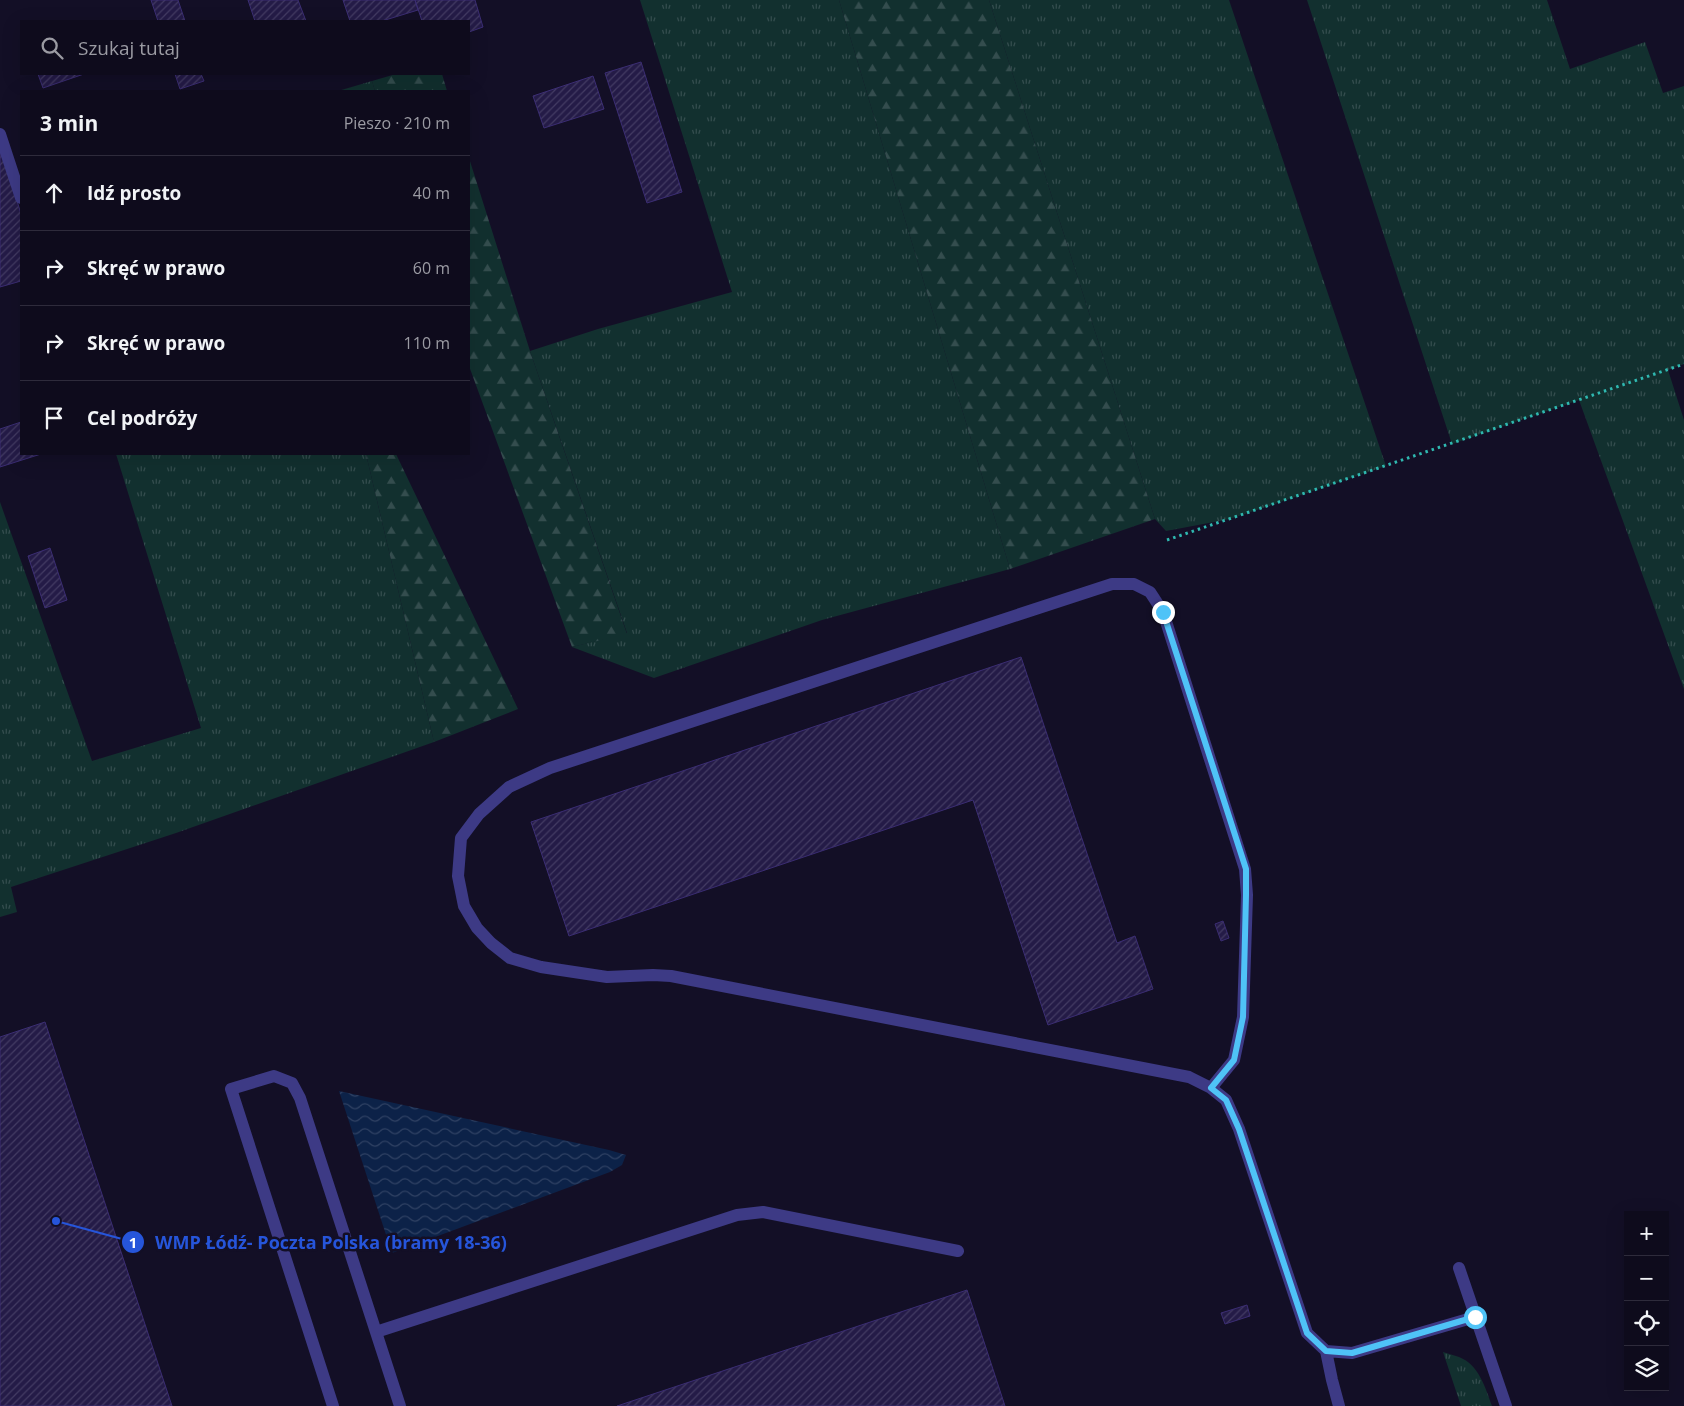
<!DOCTYPE html>
<html lang="pl">
<head>
<meta charset="utf-8">
<style>
	:root { --surface:#0e0b1c; --page:#1c1929; --text:#f1f3f6; --muted:#9b9ba3; --line:#2e2b3b }
	body { margin:0; font-family:"Open Sans",sans-serif; background:var(--page); color:var(--text) }
	.controls { position:absolute; right:15px; bottom:15px; display:grid; overflow:hidden; border-radius:0px; box-shadow:0 5px 20px #0002 }
	.controls button { width:45px; height:45px; display:grid; place-items:center; padding:0; border:0; border-bottom:1px solid var(--line); background:var(--surface); color:var(--text); font:25px sans-serif }
	.stop { position:absolute; width:15px; height:15px; margin:-11px; border:4px solid #4fc3f7; border-radius:50%; background:#fff }
	.stop.end { background:#4fc3f7; border-color:#fff; box-shadow:0 1px 5px #0008 }
	.list { margin:0; padding:0; list-style:none }
	h2 { display:flex; justify-content:space-between; align-items:center; height:65px; margin:0; padding:0 20px; font-size:21px }
	h2 small { font-size:16px; font-weight:400; color:var(--muted) }
	.list li { display:grid; grid-template-columns:32px 1fr auto; gap:15px; align-items:center; box-sizing:border-box; height:75px; padding:0 20px; border-top:1px solid var(--line) }
	.list b { display:block; font-size:19px; white-space:nowrap }
	.list em { font-size:16px; font-style:normal; color:var(--muted) }
	.icon { flex:none; width:28px; height:28px; fill:none; stroke:currentColor; stroke-width:2; stroke-linecap:round; stroke-linejoin:round }
	.map { position:relative; flex:none; width:1684px; height:1406px; overflow:hidden }
	.search { position:absolute; background:var(--surface); box-shadow:0 5px 20px #0002; left:20px; top:20px; width:450px; height:55px; display:flex; align-items:center; gap:12px; box-sizing:border-box; padding:0 18px; border-radius:0px; color:var(--muted); font-size:19px }
	.panel { position:absolute; background:var(--surface); box-shadow:0 5px 20px #0002; left:20px; top:90px; width:450px; height:365px; border-radius:0px }
	.map>svg:first-child { display:block }
	.grass { fill:url(#grass-tufts) }
	.forest { fill:url(#forest-firs) }
	.water { fill:url(#water-waves) }
	.building { fill:url(#building-hatch); stroke:#3b2d73 }
	.lines { fill:none; stroke-linecap:round; stroke-linejoin:round }
	.path { stroke:#2fb8b0; stroke-width:3; stroke-dasharray:2.5 4; stroke-linecap:butt }
	.service { stroke:#3d3a85; stroke-width:12 }
	.minor { stroke:#3d3a85; stroke-width:12 }
	.route { stroke:#4fc3f7; stroke-width:6 }
	.leader { fill:none; stroke:#2655da; stroke-width:2 }
	.callout-dot { fill:#2655da; stroke:#130f26; stroke-width:2 }
	.mark-label { font-size:15px; text-anchor:middle; font-weight:bold; fill:#fff }
	.callout-label { font-size:18px; text-anchor:middle; font-weight:bold; fill:#2655da; stroke:#130f26; stroke-width:5; stroke-linejoin:round; paint-order:stroke }
</style>
</head>
<body>
<div class="map">
<svg width="1684" height="1406" viewBox="0 0 1684 1406">
	<defs>
		<pattern id="grass-tufts" width="24" height="20" patternUnits="userSpaceOnUse" patternTransform="scale(1.25)"><rect width="24" height="20" fill="#12302f"/><path d="M3 7l-1-3M5 7V3M7 7l1-3M15 17l-1-3M17 17v-4M19 17l1-3" fill="none" stroke="#344d4e"/></pattern>
		<pattern id="forest-firs" width="22" height="20" patternUnits="userSpaceOnUse" patternTransform="scale(1.25)"><rect width="22" height="20" fill="#12302f"/><path d="M5 1l3.5 6h-7zM16 11l3.5 6h-7z" fill="#344d4e"/></pattern>
		<pattern id="water-waves" width="16" height="10" patternUnits="userSpaceOnUse" patternTransform="scale(1.25)"><rect width="16" height="10" fill="#0c2248"/><path d="M0 5q4-4 8 0t8 0" fill="none" stroke="#2f4163"/></pattern>
		<pattern id="building-hatch" width="6" height="6" patternUnits="userSpaceOnUse" patternTransform="scale(1.25)"><rect width="6" height="6" fill="#241b47"/><path d="M-1 1l2-2M0 6l6-6M5 7l2-2" fill="none" stroke="#433b63"/></pattern>
	</defs>
	<rect width="100%" height="100%" fill="#130f26"/>
	<!-- grass -->
	<path class="grass" d="M640,0H839L1010,569L822,620L654,678L572,647L627,633L530,351L598,329L732,292Z
		M989,0H1229L1386,466L1230,519L1166,531L1155,519Z
		M1307,0H1547L1570,69L1645,42L1663,93L1684,86V364L1668,370L1684,420V689L1579,400L1452,444Z
		M372,81L375,91H338Z
		M116,454H366L434,742L176,833L11,887L17,912L0,917V502L92,761L201,728Z
		M1443,1352C1448,1354 1454,1355 1459,1357C1479,1365 1485,1387 1492,1406H1461Z"/>
	<!-- forest -->
	<path class="forest" d="M839,0H989L1155,519L1010,569Z
		M396,74H442L447,91H375L372,81Z
		M469,158L530,351L627,634L572,647L469,366Z
		M366,454H396L518,709L434,742Z"/>
	<!-- water -->
	<path class="water" d="M339,1091L609,1150L626,1155L622,1165L610,1172L392,1253Z"/>
	<!-- building -->
	<path class="building" d="M151,0H178L185,21H158Z
		M248,0H298L306,21H255Z
		M343,0H415L418,10L382,21H350Z
		M415,0H475L483,27L469,32V21H422Z
		M641,62L682,192L647,203L605,73Z
		M38,74H84L43,88Z
		M175,74H201L204,81L180,89Z
		M593,76L604,109L544,128L533,96Z
		M0,145L21,214V281L0,287Z
		M21,422V454H41L0,467V429Z
		M50,548L67,600L45,608L28,556Z
		M1021,657L1117,943L1135,936L1153,989L1048,1025L973,800L569,936L531,822Z
		M1223,921L1229,938L1221,941L1215,924Z
		M45,1022L172,1406H0V1037Z
		M967,1290L1005,1406H617Z
		M1247,1305L1250,1316L1225,1324L1221,1313Z"/>
	<g class="lines">
		<!-- path -->
		<path class="path" d="M1167,540L1684,364"/>
		<!-- service -->
		<path class="service" d="M1211,1088L1234,1060L1243,1017L1247,895L1245,869L1163,612L1150,592L1134,584H1112L550,768L509,787L479,814L461,838L458,876L464,906L477,928L491,943L510,958L541,967L607,977L653,975L671,976L1189,1077L1211,1088L1226,1100L1239,1129L1307,1333L1326,1351L1352,1353L1475,1317
			M376,1332L737,1215L763,1212L958,1251
			M1326,1351L1332,1380L1339,1406
			M333,1406L231,1089L274,1076L292,1083L300,1098L400,1406"/>
		<!-- minor -->
		<path class="minor" d="M0,134L21,198
			M1459,1268L1506,1406"/>
	</g>
	<g class="lines">
		<!-- route -->
		<path class="route" d="M1163,612L1246,869V895L1243,1017L1234,1060L1211,1088L1226,1100L1239,1129L1307,1333L1326,1351L1352,1353L1475,1317"/>
	</g>
	<!-- callouts -->
	<path class="leader" d="M56 1221L133 1242"/>
	<g class="callout-dot">
		<circle cx="56" cy="1221" r="5"/>
		<circle cx="133" cy="1242" r="12"/>
	</g>
	<g class="mark-label">
		<text x="133" y="1248">1</text>
	</g>
	<g class="callout-label">
		<text x="331" y="1249">WMP Łódź- Poczta Polska (bramy 18-36)</text>
	</g>
</svg>
<div class="controls">
<button>+</button>
<button>−</button>
<button><svg class="icon" aria-label="locate" viewBox="0 0 24 24"><circle cx="12" cy="12" r="6"/><path d="M12 2v4M12 18v4M2 12h4M18 12h4"/></svg></button>
<button><svg class="icon" aria-label="layers" viewBox="0 0 24 24"><path d="M12 4l9 5-9 5-9-5zM3 14l9 5 9-5"/></svg></button>
</div>
<div class="stop" style="left:1475px;top:1317px"></div>
<div class="stop end" style="left:1163px;top:612px"></div>
<div class="search"><svg class="icon" aria-label="search" viewBox="0 0 24 24"><circle cx="10" cy="10" r="6"/><path d="M15 15l6 6"/></svg>Szukaj tutaj</div>
<section class="panel">
<h2>3 min<small>Pieszo · 210 m</small></h2>
<ul class="list">
<li><svg class="icon" aria-label="ahead" viewBox="0 0 24 24"><path d="M12 20V5M6 11l6-6 6 6"/></svg><div><b>Idź prosto</b></div><em>40 m</em></li>
<li><svg class="icon" aria-label="right" viewBox="0 0 24 24"><path d="M7 20v-9h11M14 6l5 5-5 5"/></svg><div><b>Skręć w prawo</b></div><em>60 m</em></li>
<li><svg class="icon" aria-label="right" viewBox="0 0 24 24"><path d="M7 20v-9h11M14 6l5 5-5 5"/></svg><div><b>Skręć w prawo</b></div><em>110 m</em></li>
<li><svg class="icon" aria-label="arrive" viewBox="0 0 24 24"><path d="M6 21V4h12l-3 4 3 4H6"/></svg><div><b>Cel podróży</b></div></li>
</ul>
</section>
</div>
</body>
</html>
